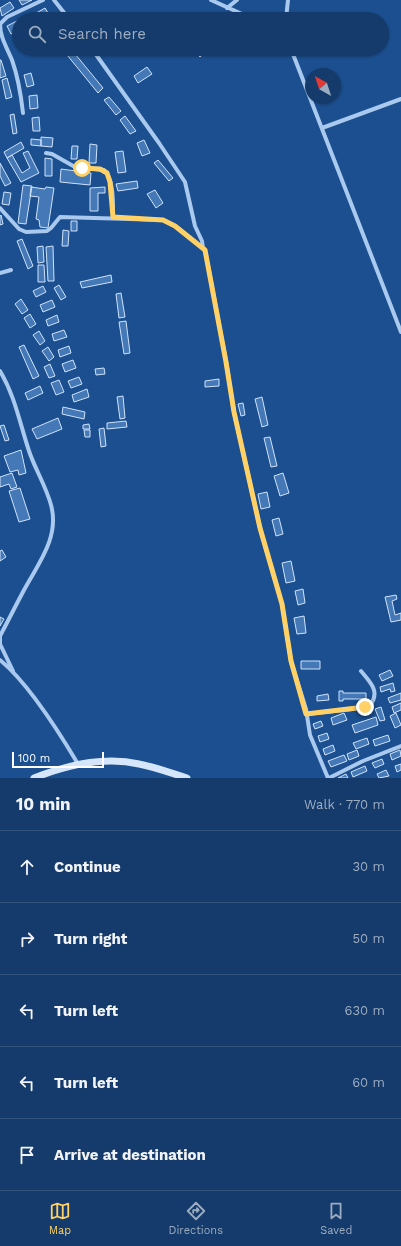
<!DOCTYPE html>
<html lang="en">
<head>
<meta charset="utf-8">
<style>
	:root { --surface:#143b6b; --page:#1d4271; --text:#f1f3f6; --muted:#9dadc1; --line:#33557e; --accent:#ffd166 }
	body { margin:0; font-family:"Work Sans",sans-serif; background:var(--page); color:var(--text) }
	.compass { position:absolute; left:305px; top:68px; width:36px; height:36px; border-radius:50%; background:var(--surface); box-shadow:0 1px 3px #0004; rotate:321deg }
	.scale { position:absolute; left:12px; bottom:10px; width:92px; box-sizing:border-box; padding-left:4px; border:2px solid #fff; border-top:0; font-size:11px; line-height:14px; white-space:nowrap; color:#fff; -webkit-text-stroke:3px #1b4f8f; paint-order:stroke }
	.stop { position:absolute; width:12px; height:12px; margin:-9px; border:3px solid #ffd166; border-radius:50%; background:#fff }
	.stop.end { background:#ffd166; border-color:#fff; box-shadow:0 1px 4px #0008 }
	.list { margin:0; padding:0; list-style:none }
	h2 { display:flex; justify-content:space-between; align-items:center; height:52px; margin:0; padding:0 16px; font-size:17px }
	h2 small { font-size:13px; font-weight:400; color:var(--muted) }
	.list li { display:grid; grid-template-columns:26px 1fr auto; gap:12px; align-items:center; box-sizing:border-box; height:72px; padding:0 16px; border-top:1px solid var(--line) }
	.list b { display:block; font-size:15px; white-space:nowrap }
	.list em { font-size:13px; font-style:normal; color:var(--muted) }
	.icon { flex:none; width:22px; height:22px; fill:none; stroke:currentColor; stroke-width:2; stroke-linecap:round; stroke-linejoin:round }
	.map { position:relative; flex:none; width:401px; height:778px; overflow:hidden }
	.search { position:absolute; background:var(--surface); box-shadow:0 1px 3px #0004; left:12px; right:12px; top:12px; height:44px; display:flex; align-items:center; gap:10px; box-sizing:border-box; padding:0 14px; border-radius:22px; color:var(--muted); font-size:15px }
	.sheet { height:412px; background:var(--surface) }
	nav { display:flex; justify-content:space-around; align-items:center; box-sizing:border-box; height:56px; border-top:1px solid var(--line); background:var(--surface); font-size:11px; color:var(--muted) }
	nav a { display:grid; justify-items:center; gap:2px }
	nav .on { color:var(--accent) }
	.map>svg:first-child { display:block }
	.building { fill:#4478b7; stroke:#cfe3fa }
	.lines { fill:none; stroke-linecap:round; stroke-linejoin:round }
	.minor { stroke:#a9c9ee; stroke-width:4 }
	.secondary { stroke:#d6e6fa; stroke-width:7 }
	.route { stroke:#ffd166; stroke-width:5 }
</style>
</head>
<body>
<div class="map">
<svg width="401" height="778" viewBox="0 0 401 778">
	<rect width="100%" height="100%" fill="#1b4f8f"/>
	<!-- building -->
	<path class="building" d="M19,0H32L22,5Z
		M10,2L14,8L2,16L0,8Z
		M45,8L48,13L38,19H33L31,16Z
		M19,20V30L11,34L7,26Z
		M71,49L103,88L98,93L63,50Z
		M193,49H209L200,57Z
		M0,60H1L6,76L0,78Z
		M147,67L152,74L138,83L134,76Z
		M31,73L34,85L27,87L24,75Z
		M7,78L12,97L6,99L2,80Z
		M37,95L38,108L30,109L29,96Z
		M109,97L121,111L116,115L104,100Z
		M14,114L17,133L13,134L10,115Z
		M125,116L136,131L130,134L120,120Z
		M39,117L40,131H33L32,118Z
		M41,137L53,138L52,147L41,146Z
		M31,139L41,140V146L31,145Z
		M144,140L150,153L142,156L137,143Z
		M21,142L24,148L7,158L4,152Z
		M90,144L97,145L96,163H89Z
		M72,146H78L77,159H71Z
		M28,151L39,173L21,182L7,158L12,155L22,173L30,168L23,153Z
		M123,151L126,172L118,173L115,152Z
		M45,158L52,159V176H45Z
		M158,160L173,178L169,181L154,163Z
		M0,163L11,183L5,186L0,176Z
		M61,169L91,173L90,185L60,182Z
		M137,181L138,188L118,191L116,184Z
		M23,185L32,186L26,224L18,223Z
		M31,187L45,189L46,187L54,188L48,228L40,227L39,220L36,219L39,197L30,196Z
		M105,187V193H98V211H90V188Z
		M155,190L163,203L156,208L147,194Z
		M4,192L11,193L9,205L2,204Z
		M1,215L3,224L0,225V216Z
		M71,221H77V231H71Z
		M63,230L69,231L68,246H62Z
		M22,239L33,266L28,269L17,241Z
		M43,246L44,262L38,263L37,247Z
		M53,246L54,281H48L46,247Z
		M38,265H44L45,282H38Z
		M111,275L112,282L82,288L80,282Z
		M59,285L66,297L61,300L54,288Z
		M43,286L46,292L36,297L33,291Z
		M121,293L125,317L119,318L116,294Z
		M21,299L28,310L22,314L15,304Z
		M52,300L55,307L43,312L40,305Z
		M30,314L36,324L30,328L24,318Z
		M57,315L59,322L48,326L46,320Z
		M126,321L130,353L124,354L119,322Z
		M64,330L67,337L54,341L52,334Z
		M39,331L45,341L40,345L33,335Z
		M24,345L39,376L33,379L19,347Z
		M69,346L71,353L60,357L58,350Z
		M48,347L54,357L49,361L42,351Z
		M73,360L76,368L65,372L62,364Z
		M50,364L55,376L49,378L44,367Z
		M104,368L105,374L96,375L95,369Z
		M79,377L82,384L71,388L68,381Z
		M219,379V386L205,387V381Z
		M59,380L64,392L56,395L51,383Z
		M40,386L43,393L28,400L25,393Z
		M87,389L89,397L74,402L72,395Z
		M123,396L125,418L120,419L117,397Z
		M262,397L268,425L262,427L255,399Z
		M243,403L245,415L241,416L238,404Z
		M63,407L85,412L84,419L62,414Z
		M58,418L62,429L37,439L32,429Z
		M126,421L127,427L107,429V423Z
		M89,424L90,429H83V425Z
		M4,425L9,440L5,441L0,426Z
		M104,428L106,446L101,447L99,429Z
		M84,430H90V437H85Z
		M270,437L277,466L271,467L264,438Z
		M21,450L26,473L19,475L18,470L10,472L4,456Z
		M12,473L17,487L11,489L9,484L0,487V477Z
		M283,473L289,493L280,496L274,476Z
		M20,488L30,519L19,522L9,491Z
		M267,492L270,507L261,509L258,494Z
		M279,518L283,534L276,536L272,520Z
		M2,550L6,557L0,561V551Z
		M291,561L295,581L286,583L282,563Z
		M303,589L305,603L298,605L295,591Z
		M396,595L397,599L392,601L395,615L401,613V620L391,622L385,597Z
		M304,616L306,633L297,634L294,618Z
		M0,617L4,619L0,626Z
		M301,661H320V669H301Z
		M390,670L393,676L382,681L379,675Z
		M393,683L395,691L391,692L390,689L381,692L380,687Z
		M339,691H343V693H366V699H343V701H339Z
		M401,693V700L390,703L388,698Z
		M328,694L329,700L317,701V696Z
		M401,703V710L394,713L392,707Z
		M381,707L385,720L380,721L375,709Z
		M344,713L347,720L333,725L331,718Z
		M396,713L401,725L395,728L390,716Z
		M376,717L378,725L355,733L352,725Z
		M321,721L323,726L315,729L313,724Z
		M327,733L329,739L320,742L318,736Z
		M388,735L390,741L375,746L373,740Z
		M367,738L369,744L356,749L353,743Z
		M333,745L335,751L325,755L323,749Z
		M357,750L359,756L349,760L347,754Z
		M400,750L401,756L392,760L390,754Z
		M344,755L347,761L331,767L328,761Z
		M382,759L384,764L375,768L372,763Z
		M401,764V770L397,772L395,766Z
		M365,766L367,771L353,777L351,772Z
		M386,770L389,776L379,778L377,774Z
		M346,774L348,778H338Z"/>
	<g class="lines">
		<!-- minor -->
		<path class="minor" d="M54,0L69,19
			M211,0L253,19
			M227,8L237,0
			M286,19L288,0
			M92,49L159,143L185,182L195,226L202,241L203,248
			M291,49L401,332
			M23,113C21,95 18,77 12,60C7,48 0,37 0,24L7,17L43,0
			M322,128L401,99
			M46,153L52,154L75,167L104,170C114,179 113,204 113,217
			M0,208L19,229L26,232L47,231L51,228L60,217L163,220L175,226L205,250L226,361L234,412L260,528L282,604L291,661L306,709L310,735L328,778
			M0,273L11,270
			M0,371C15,396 20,424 29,451C35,469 46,486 51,505C60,537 38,564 24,590C16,605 8,621 0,636V644L13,671
			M0,660C28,683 59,732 78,764
			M306,714L352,709L371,704C380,691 370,682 361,671
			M329,778L363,761L401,746"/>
		<!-- secondary -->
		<path class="secondary" d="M34,778C67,765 103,756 139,764C155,767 171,773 187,778"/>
	</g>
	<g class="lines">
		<!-- route -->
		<path class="route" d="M82,168L100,169L107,173L110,182L113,217L163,220L175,226L205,250L226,362L234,412L260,528L282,604L291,661L306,714L365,707"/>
	</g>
</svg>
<svg class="compass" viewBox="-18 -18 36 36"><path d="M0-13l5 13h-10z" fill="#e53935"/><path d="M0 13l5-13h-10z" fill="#9dadc1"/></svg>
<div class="scale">100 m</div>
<div class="stop" style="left:82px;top:168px"></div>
<div class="stop end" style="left:365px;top:707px"></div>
<div class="search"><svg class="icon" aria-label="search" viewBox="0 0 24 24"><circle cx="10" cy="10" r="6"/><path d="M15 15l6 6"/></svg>Search here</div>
</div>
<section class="sheet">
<h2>10 min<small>Walk · 770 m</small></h2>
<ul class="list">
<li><svg class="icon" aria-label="ahead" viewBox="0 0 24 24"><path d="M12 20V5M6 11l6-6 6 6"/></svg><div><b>Continue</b></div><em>30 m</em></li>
<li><svg class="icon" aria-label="right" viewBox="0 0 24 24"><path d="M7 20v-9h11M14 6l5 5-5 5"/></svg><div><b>Turn right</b></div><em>50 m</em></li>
<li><svg class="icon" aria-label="left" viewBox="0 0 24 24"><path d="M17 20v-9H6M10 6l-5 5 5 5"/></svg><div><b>Turn left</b></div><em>630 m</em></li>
<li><svg class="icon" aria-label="left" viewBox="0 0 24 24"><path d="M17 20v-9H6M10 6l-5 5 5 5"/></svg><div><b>Turn left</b></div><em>60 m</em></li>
<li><svg class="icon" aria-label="arrive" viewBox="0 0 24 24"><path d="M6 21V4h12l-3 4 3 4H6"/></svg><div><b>Arrive at destination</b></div></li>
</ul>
</section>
<nav>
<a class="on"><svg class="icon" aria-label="map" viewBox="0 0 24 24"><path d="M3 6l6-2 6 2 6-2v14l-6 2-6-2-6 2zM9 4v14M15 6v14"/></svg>Map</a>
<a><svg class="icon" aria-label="directions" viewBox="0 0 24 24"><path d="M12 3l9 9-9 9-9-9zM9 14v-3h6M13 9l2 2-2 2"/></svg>Directions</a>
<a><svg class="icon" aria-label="saved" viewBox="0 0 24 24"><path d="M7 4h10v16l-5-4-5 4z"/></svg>Saved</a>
</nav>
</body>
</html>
